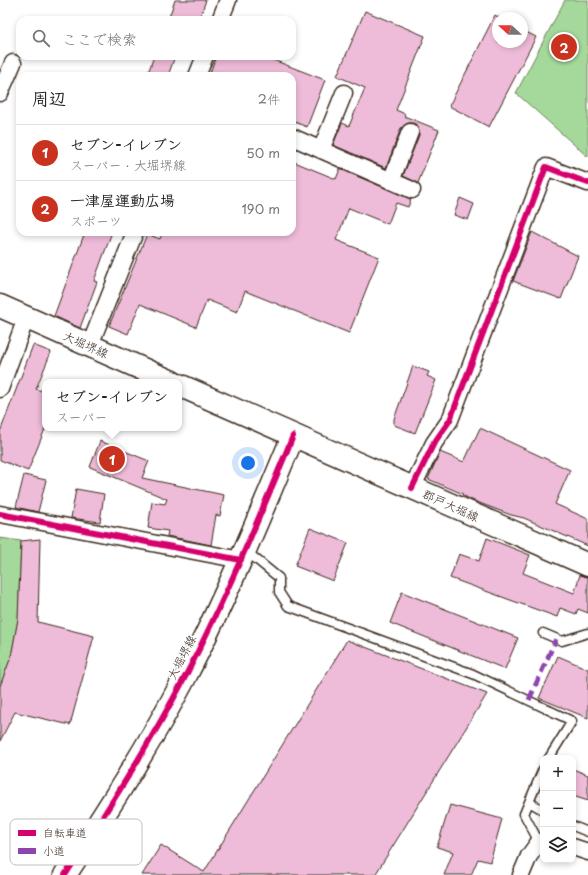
<!DOCTYPE html>
<html lang="ja">
<head>
<meta charset="utf-8">
<style>
	:root { --surface:#fff; --page:#f2f2f2; --text:#222; --muted:#767676; --line:#e0e0e0; --accent:#c8321e }
	body { margin:0; font-family:"Playpen Sans","Klee One",sans-serif; background:var(--page); color:var(--text) }
	.controls { position:absolute; right:12px; bottom:12px; display:grid; overflow:hidden; border-radius:8px; box-shadow:0 2px 6px #0003 }
	.controls button { width:36px; height:36px; display:grid; place-items:center; padding:0; border:0; border-bottom:1px solid var(--line); background:var(--surface); color:var(--text); font:20px sans-serif }
	.compass { position:absolute; left:492px; top:12px; width:36px; height:36px; border-radius:50%; background:var(--surface); box-shadow:0 2px 6px #0003; rotate:291deg }
	.you { position:absolute; left:248px; top:463px; width:14px; height:14px; margin:-10px; border:3px solid #fff; border-radius:50%; background:#1a73e8; box-shadow:0 0 0 6px #1a73e833 }
	.badge { display:grid; place-items:center; width:26px; height:26px; border-radius:50%; background:var(--accent); color:#fff; font-size:13px; font-weight:700 }
	.pin { position:absolute; translate:-50% -50%; border:2px solid #fff; box-shadow:0 1px 4px #0006 }
	.popup { position:absolute; left:42px; top:379px; width:140px; height:52px; box-sizing:border-box; display:grid; place-content:center; border-radius:8px; background:var(--surface); filter:drop-shadow(0 1px 3px #0005); font-size:13px; white-space:nowrap; color:var(--muted) }
	.popup b { font-size:15px; color:var(--text) }
	.popup::after { content:''; position:absolute; left:50%; top:100%; margin-left:-8px; border:8px solid transparent; border-top-color:var(--surface) }
	.list { margin:0; padding:0; list-style:none }
	h2 { display:flex; justify-content:space-between; align-items:center; height:52px; margin:0; padding:0 16px; font-size:17px }
	h2 small { font-size:13px; font-weight:400; color:var(--muted) }
	.list li { display:grid; grid-template-columns:26px 1fr auto; gap:12px; align-items:center; box-sizing:border-box; height:56px; padding:0 16px; border-top:1px solid var(--line) }
	.list b { display:block; font-size:15px; white-space:nowrap }
	.list p { margin:0; font-size:13px; white-space:nowrap; color:var(--muted) }
	.list em { font-size:13px; font-style:normal; color:var(--muted) }
	.icon { flex:none; width:22px; height:22px; fill:none; stroke:currentColor; stroke-width:2; stroke-linecap:round; stroke-linejoin:round }
	.map { position:relative; flex:none; width:588px; height:875px; overflow:hidden }
	.search { position:absolute; background:var(--surface); box-shadow:0 2px 6px #0003; left:16px; top:16px; width:280px; height:44px; display:flex; align-items:center; gap:10px; box-sizing:border-box; padding:0 14px; border-radius:12px; color:var(--muted); font-size:15px }
	.panel { position:absolute; background:var(--surface); box-shadow:0 2px 6px #0003; left:16px; top:72px; width:280px; height:164px; border-radius:12px }
	.map>svg:first-child { display:block }
	.green { fill:#a5d99b; stroke:#70825c }
	.building { fill:#eebbd8; stroke:#3b2a1e }
	.lines { fill:none; stroke-linecap:round; stroke-linejoin:round }
	.service-casing { stroke:#3b2a1e; stroke-width:11 }
	.minor-casing { stroke:#3b2a1e; stroke-width:19 }
	.secondary-casing { stroke:#3b2a1e; stroke-width:25 }
	.service { stroke:#fff; stroke-width:8 }
	.minor { stroke:#fff; stroke-width:16 }
	.secondary { stroke:#fff; stroke-width:22 }
	.quiet { stroke:#8e44ad; stroke-width:5; stroke-dasharray:10 5; stroke-linecap:butt }
	.cycleway-casing { stroke:#fff; stroke-width:8 }
	.cycleway { stroke:#d6006c; stroke-width:6 }
	.labels { text-anchor:middle; dominant-baseline:central; stroke-width:3; stroke-linejoin:round; paint-order:stroke }
	.street-label { font-size:12px; fill:#3b2a1e; stroke:#fff }
	.key { fill:#fff; stroke:#c4bfbc; stroke-width:1 }
	.key-label { font-size:11px; fill:#3b2a1e }
</style>
</head>
<body>
<div class="map">
<svg width="588" height="875" viewBox="0 0 588 875">
	<rect width="100%" height="100%" fill="#fff"/>
	<filter id="ink" filterUnits="userSpaceOnUse"><feTurbulence type="fractalNoise" baseFrequency=".025" numOctaves="2"/><feDisplacementMap in="SourceGraphic" scale="8" xChannelSelector="R" yChannelSelector="G"/><feConvolveMatrix kernelMatrix="1 2 1 2 8 2 1 2 1" color-interpolation-filters="sRGB"/></filter>
	<g filter="url(#ink)">
		<!-- green -->
		<path class="green" d="M565,0H588V157L516,93Z
			M0,538L21,541L18,619L11,657L0,686Z"/>
		<!-- building -->
		<path class="building" d="M175,0H206L199,20H168Z
			M365,11L425,36L396,110L405,114L404,116L439,130L418,183L403,176L419,135L418,126L414,123H408L401,128L386,168L333,145L342,123L349,126L365,88L337,76Z
			M495,15L500,18H498V42H522V30L536,37L489,127L449,106Z
			M154,56H175L168,76H147Z
			M216,56H263L325,80L307,127L292,121V76H209Z
			M292,161L336,179L340,169L411,199L408,207L396,203L388,224L349,208L336,240L379,257L349,333L245,291L237,312L207,300L196,327L140,304L128,334L109,326L147,234L160,239L162,232H292Z
			M460,198L474,204L468,220L454,215Z
			M85,232H112L94,281L97,282L80,328L54,316Z
			M532,232L578,256L561,299L513,281Z
			M33,345L51,352L36,389L45,392V429L28,471L0,460V432Z
			M413,366L429,372L427,376L436,380L415,433L394,425V419Z
			M480,428L570,470L555,504L588,519V546L524,518L511,515L474,501L462,495L463,494L428,479L440,452L464,462Z
			M100,441L149,461L142,478L224,495L220,516L216,515L211,545L167,536L168,531L148,528L152,502L165,504L167,499L90,467Z
			M24,475L46,480L38,512L16,507Z
			M76,489L104,494L100,522L71,518Z
			M310,528L348,543L333,581L295,566Z
			M487,538L530,555L523,573L574,593L580,575L588,577V613L578,609L576,614L560,608L557,617L450,578L459,554L479,561Z
			M40,539L38,622L94,636L70,725L15,712L0,741V686L11,657L18,619L21,541Z
			M402,592L518,638L505,669L390,623Z
			M347,640L487,694L375,875H142L161,845L204,872Z
			M558,656L588,669V718L539,698Z
			M573,769L588,775V801L573,796Z
			M450,805L502,819L490,862L478,859L471,875H444L453,852L437,847Z"/>
		<g class="lines">
			<defs>
				<path id="service" d="M246,551L279,578V592L288,606L473,674L572,721L549,758
					M543,633L562,641L588,633
					M529,802L543,810
					M573,826L588,832
					M539,842L524,814L543,769"/>
				<path id="minor" d="M220,20L228,0
					M197,76L205,56
					M0,93L13,63
					M292,137L412,190
					M321,150L344,93
					M391,181L410,132
					M90,345L135,232
					M0,389L26,318
					M412,488L434,443L450,420L546,167L588,183
					M0,514L241,560
					M573,847L588,852
					M521,875L529,856L539,842H543"/>
				<path id="secondary" d="M0,306L172,382
					M179,385L588,565
					M65,875C107,811 148,747 184,679C225,600 259,518 293,436"/>
			</defs>
			<!-- service casing -->
			<use href="#service" class="service-casing"/>
			<!-- minor casing -->
			<use href="#minor" class="minor-casing"/>
			<!-- secondary casing -->
			<use href="#secondary" class="secondary-casing"/>
			<!-- service -->
			<use href="#service" class="service"/>
			<!-- minor -->
			<use href="#minor" class="minor"/>
			<!-- secondary -->
			<use href="#secondary" class="secondary"/>
			<!-- quiet -->
			<path class="quiet" d="M529,700L556,639"/>
			<defs>
				<path id="cycleway" d="M412,488L434,443L450,420L546,167L588,183
					M0,514L241,560
					M65,875C107,811 148,747 184,679C225,600 259,518 293,436"/>
			</defs>
			<!-- cycleway casing -->
			<use href="#cycleway" class="cycleway-casing"/>
			<!-- cycleway -->
			<use href="#cycleway" class="cycleway"/>
		</g>
	</g>
	<g class="labels">
		<!-- street labels -->
		<g class="street-label">
			<text transform="translate(86 344) rotate(24)">大堀堺線</text>
			<text transform="translate(451 505) rotate(24)">郡戸大堀線</text>
			<text transform="translate(181 657) rotate(-63)">大堀堺線</text>
		</g>
	</g>
	<!-- legend -->
	<rect x="10" y="819" width="132" height="46" rx="6" class="key"/>
	<rect x="18" y="830" width="18" height="6" fill="#d6006c"/>
	<rect x="18" y="848" width="18" height="6" fill="#8e44ad"/>
	<g class="key-label">
		<text x="43" y="837">自転車道</text>
		<text x="43" y="855">小道</text>
	</g>
</svg>
<div class="controls">
<button>+</button>
<button>−</button>
<button><svg class="icon" aria-label="layers" viewBox="0 0 24 24"><path d="M12 4l9 5-9 5-9-5zM3 14l9 5 9-5"/></svg></button>
</div>
<svg class="compass" viewBox="-18 -18 36 36"><path d="M0-13l5 13h-10z" fill="#e53935"/><path d="M0 13l5-13h-10z" fill="#767676"/></svg>
<div class="you"></div>
<div class="pin badge" style="left:112px;top:459px">1</div>
<div class="popup"><b>セブン-イレブン</b>スーパー</div>
<div class="pin badge" style="left:564px;top:47px">2</div>
<div class="search"><svg class="icon" aria-label="search" viewBox="0 0 24 24"><circle cx="10" cy="10" r="6"/><path d="M15 15l6 6"/></svg>ここで検索</div>
<section class="panel">
<h2>周辺<small>2件</small></h2>
<ul class="list">
<li><span class="badge">1</span><div><b>セブン-イレブン</b><p>スーパー · 大堀堺線</p></div><em>50 m</em></li>
<li><span class="badge">2</span><div><b>一津屋運動広場</b><p>スポーツ</p></div><em>190 m</em></li>
</ul>
</section>
</div>
</body>
</html>
